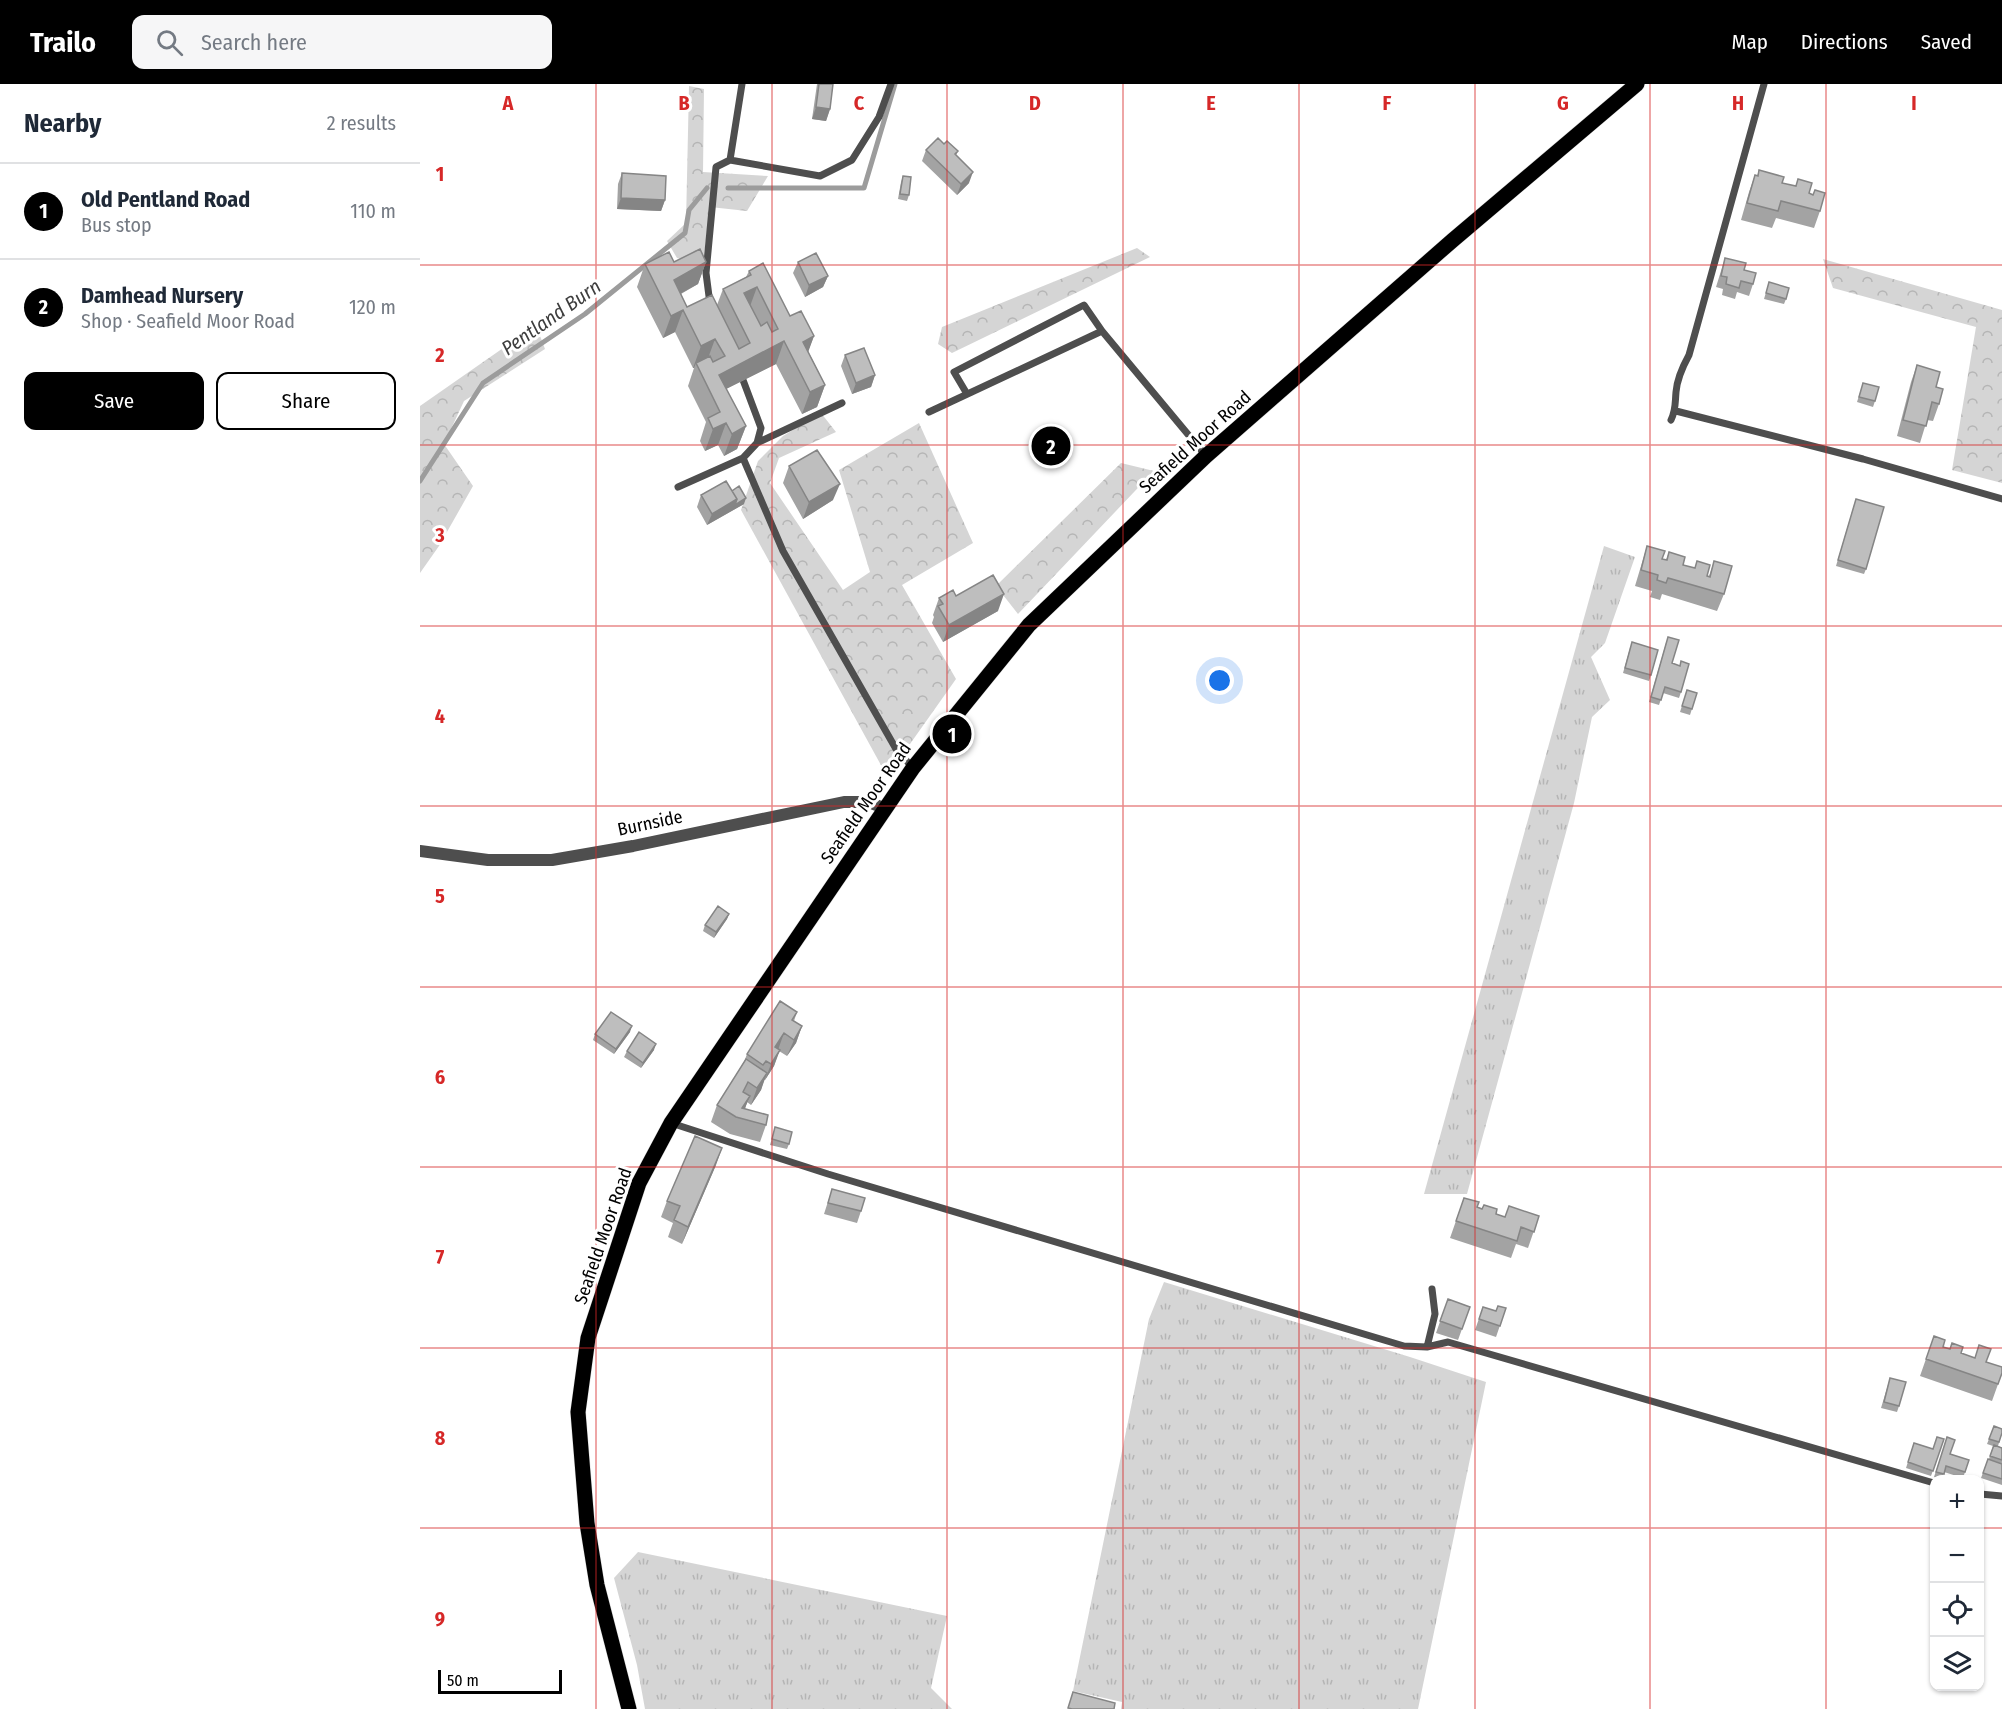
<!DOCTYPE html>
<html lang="en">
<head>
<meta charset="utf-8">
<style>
	:root { --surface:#fff; --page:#f6f6f7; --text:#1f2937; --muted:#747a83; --line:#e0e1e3; --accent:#000 }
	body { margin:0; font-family:"Fira Sans Condensed",sans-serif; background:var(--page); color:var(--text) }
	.controls { position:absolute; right:18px; bottom:18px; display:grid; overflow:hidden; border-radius:12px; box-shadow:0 2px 4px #0004 }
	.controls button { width:54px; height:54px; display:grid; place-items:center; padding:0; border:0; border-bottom:2px solid var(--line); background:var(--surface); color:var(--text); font:30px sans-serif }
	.scale { position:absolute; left:18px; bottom:15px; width:124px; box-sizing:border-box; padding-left:6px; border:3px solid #000; border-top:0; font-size:16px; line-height:21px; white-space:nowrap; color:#000; -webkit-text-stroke:4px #fff; paint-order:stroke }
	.you { position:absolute; left:800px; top:597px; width:21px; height:21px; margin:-15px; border:4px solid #fff; border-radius:50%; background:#1a73e8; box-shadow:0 0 0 9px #1a73e833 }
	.badge { display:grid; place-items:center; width:39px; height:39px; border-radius:50%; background:var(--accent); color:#fff; font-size:20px; font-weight:700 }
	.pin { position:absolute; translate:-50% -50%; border:3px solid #fff; box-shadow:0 2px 6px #0006 }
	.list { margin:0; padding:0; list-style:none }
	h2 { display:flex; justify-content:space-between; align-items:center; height:78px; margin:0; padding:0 24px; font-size:26px }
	h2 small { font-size:20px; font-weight:400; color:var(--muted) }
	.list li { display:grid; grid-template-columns:39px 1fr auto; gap:18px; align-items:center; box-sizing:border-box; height:96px; padding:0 24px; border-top:2px solid var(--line) }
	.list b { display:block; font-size:22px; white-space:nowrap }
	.list p { margin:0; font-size:20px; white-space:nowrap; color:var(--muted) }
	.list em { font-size:20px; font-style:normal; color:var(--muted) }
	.actions { display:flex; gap:12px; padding:18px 24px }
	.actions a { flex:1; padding:14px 0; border:2px solid var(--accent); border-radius:12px; text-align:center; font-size:21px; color:var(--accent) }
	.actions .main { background:var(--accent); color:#fff }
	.icon { flex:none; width:33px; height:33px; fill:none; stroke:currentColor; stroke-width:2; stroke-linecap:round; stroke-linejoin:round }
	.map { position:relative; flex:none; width:1582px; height:1625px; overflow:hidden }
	header { display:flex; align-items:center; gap:36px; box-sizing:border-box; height:84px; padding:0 30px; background:var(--accent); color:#fff }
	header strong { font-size:28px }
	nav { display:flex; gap:33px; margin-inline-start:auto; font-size:21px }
	.search { width:420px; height:54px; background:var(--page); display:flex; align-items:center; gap:15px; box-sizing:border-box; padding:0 21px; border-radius:12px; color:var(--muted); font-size:22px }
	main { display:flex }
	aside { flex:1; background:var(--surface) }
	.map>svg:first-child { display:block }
	.grass { fill:url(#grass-tufts) }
	.forest { fill:url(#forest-crowns) }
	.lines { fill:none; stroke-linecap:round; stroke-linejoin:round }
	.stream { stroke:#9c9c9c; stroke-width:5 }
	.primary-casing { stroke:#dbdbdb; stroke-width:16 }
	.lane { stroke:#4e4e4e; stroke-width:7 }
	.street { stroke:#4e4e4e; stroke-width:12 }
	.primary { stroke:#000; stroke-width:15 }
	.wall { fill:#a3a3a3 }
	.shaded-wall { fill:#858585 }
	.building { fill:#bebebe; stroke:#858585; stroke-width:1.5; fill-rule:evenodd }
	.grid { fill:none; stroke:#d62828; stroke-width:1.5; stroke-opacity:0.55 }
	.labels { text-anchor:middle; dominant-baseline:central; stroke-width:6; stroke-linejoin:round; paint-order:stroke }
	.street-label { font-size:18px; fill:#000; stroke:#fff }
	.water-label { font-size:20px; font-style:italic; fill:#3d3d3d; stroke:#fff }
	.grid-label { font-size:20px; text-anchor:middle; font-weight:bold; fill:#d62828; stroke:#fff; stroke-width:6; stroke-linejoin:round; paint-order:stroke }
</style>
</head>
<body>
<header>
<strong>Trailo</strong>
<div class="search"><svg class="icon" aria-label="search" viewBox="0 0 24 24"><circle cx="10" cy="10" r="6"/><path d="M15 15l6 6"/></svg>Search here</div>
<nav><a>Map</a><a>Directions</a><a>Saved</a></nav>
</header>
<main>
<aside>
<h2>Nearby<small>2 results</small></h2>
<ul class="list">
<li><span class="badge">1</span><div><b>Old Pentland Road</b><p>Bus stop</p></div><em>110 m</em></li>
<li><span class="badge">2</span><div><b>Damhead Nursery</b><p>Shop · Seafield Moor Road</p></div><em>120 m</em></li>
</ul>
<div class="actions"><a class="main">Save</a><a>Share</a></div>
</aside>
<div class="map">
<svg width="1582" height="1625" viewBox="0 0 1582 1625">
	<defs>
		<pattern id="grass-tufts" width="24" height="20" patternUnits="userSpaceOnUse" patternTransform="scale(1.5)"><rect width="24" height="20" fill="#d5d5d5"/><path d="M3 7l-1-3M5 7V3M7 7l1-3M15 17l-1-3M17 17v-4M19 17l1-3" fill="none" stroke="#b5b5b5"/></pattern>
		<pattern id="forest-crowns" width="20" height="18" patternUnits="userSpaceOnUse" patternTransform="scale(1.5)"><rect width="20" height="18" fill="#d5d5d5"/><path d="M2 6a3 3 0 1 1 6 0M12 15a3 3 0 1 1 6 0" fill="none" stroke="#b5b5b5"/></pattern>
	</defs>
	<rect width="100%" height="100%" fill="#fff"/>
	<!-- grass -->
	<path class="grass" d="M1184,462L1215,473L1185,559L1171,573L1190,616L1172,633L1154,719L1047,1110H1004Z
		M744,1198L990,1273L1066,1298L998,1625H701L702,1618L653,1607L729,1235Z
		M218,1468L527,1532L511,1604L532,1625H225L217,1581L194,1494Z"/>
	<!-- forest -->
	<path class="forest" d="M269,2L284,5L283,88L348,92L327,127L290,123L283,180L257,174L247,157L266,139Z
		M717,164L730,173L532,269L518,260L522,243Z
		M1403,175L1582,226V399L1532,386L1556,243L1413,204Z
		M116,241L125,265L44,317L24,360L53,402L19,462L0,489V322Z
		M401,329L416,348L359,374L350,399L423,506L450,488L419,386L499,339L553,459L482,501L536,595L490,660L462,683L321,426L338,377L363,352Z
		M701,379L734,387L598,530L576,502Z"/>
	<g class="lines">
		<!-- stream -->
		<path class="stream" d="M308,104H444L475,0
			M0,397L63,299L165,230L265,149L269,126L287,104"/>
		<defs>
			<path id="primary" d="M209,1625L177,1501L167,1439L158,1328L168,1254L219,1099L251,1039L493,684L609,541L786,372L1033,156L1217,0"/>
		</defs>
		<!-- primary casing -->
		<use href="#primary" class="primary-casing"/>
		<!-- lane -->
		<path class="lane" d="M322,0L310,76L400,92L432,76L459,33L471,0
			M290,220L286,189L296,83L310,76
			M323,296L341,344L337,359L323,374L363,467L476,665L493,684
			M547,310L534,288L664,221L682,247
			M1256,327L1443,375L1582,415
			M509,328L682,247L786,372
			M1251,336C1256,326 1255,319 1256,308C1257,294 1263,282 1269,271L1344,0
			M337,359L422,319
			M258,403L323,374
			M251,1039L408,1090L984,1262L1007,1263L1028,1258L1514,1399
			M1007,1263L1015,1230L1012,1205
			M1560,1410L1582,1412"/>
		<!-- street -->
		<path class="street" d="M0,767L68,776H132L213,762L424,718H448L464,724"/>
		<!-- primary -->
		<use href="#primary" class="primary"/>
	</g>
	<!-- wall -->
	<path class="wall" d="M397,0H413L410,25L406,37L392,35Z
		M524,60L538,67L536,72L549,99L537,111L502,77L506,66Z
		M1339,86L1362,99L1376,102L1378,95L1400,127L1394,144L1356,134L1352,144L1321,136L1329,108L1335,91L1337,92Z
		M202,89L245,116L241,127L197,125L198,100Z
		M483,92L489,111L487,117L478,115L481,98Z
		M1305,174L1324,186L1333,200L1329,212L1317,208L1315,215L1302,211L1303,205L1296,203Z
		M254,178H286L278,200L261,210L267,223L297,221L303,205L326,193L329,187L370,232L394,252L388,267L405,301L397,323L382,330L356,280L306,305L326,342L317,365L304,372L298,361L285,367L280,357L286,338L268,302L274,284H273L255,248L243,254L217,203L225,180Z
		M378,178L408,192L403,203L385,213L373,189Z
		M1349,198L1366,215L1364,220L1344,215Z
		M425,271L455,291L451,303L432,310L421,282Z
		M1497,281L1516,303L1519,320L1513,337L1507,336L1500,359L1477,352L1491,298Z
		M1443,299L1455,317L1453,323L1437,318Z
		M369,382L413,416L383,435L363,399Z
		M312,407L324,420L287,441L277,423L281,411Z
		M1434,421L1446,485L1444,490L1416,482Z
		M1227,462L1242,475L1246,476L1249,468L1263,481L1289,492L1294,477L1304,510L1297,527L1242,510L1240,516L1230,513L1232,507L1215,502Z
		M536,512L578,527L523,558L512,539L514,533L513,531L519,514Z
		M1246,559L1261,608L1259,614L1243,609L1239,621L1229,618Z
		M1210,564L1231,591L1229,597L1203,589Z
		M1267,606L1277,609L1270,631L1260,628Z
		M309,830L307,835L294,854L283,847L285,841Z
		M377,928L374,937L382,942L376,959L367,972L359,967L354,982L345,996H344L341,1006L331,1021L327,1018L325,1025L346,1041L340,1058L310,1050L291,1038L297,1021L324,978L327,970Z
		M210,948L194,970L173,956L175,950Z
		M234,966L221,984L204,973L207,967Z
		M355,1043L369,1060L367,1065L350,1061Z
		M296,1081L262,1160L248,1153L253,1139L241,1133L247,1117Z
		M412,1105L441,1127L437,1139L404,1130Z
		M1044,1114L1057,1123L1085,1133L1119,1132L1108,1164L1096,1160L1091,1174L1030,1154Z
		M1028,1215L1050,1223L1038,1256L1016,1249Z
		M1063,1223L1076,1227L1086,1224L1076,1253L1055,1246Z
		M1514,1252L1523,1263L1566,1278L1582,1289L1572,1317L1500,1292Z
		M1470,1294L1479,1322L1477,1328L1461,1324Z
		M1574,1342L1582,1349L1578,1362L1582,1364V1401L1561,1394L1568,1375H1569L1573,1362L1567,1360Z
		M1527,1353L1530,1370L1549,1376L1543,1394L1524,1388L1522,1395L1514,1393Z
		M1524,1355L1511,1392L1486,1384L1494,1359L1513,1365Z"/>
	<!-- shaded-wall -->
	<path class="shaded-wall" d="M396,23L410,25L406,37L392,35Z
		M553,88L549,99L537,111L541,100Z
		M201,114L245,116L241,127L197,125Z
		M286,178L278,200L245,218L254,196Z
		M408,192L403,203L385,213L389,201Z
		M337,203L329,225L324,209Z
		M263,226L255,248L243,254L251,232Z
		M394,252L386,274L375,280L383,258Z
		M295,255L287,277L276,279L274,284H273L281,262Z
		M364,257L356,280L292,312L299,291Z
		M455,291L451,303L432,310L436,299Z
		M405,301L397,323L382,330L390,308Z
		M306,339L298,361L285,367L293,345Z
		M326,342L317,365L304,372L312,350Z
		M420,400L413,416L383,435L389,418Z
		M326,414L324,420L287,441L292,430L317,415Z
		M584,510L578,527L523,558L529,541Z
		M309,830L307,835L294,854L296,848Z
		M212,942L210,948L194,970L196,965Z
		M382,942L376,959L367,972L374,956Z
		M364,949L358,966L349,979L355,963Z
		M236,960L234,966L221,984L223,979Z
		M360,966L354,982L345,996L351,980Z
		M347,989L341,1006L331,1021L337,1004Z
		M330,1012L323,1029L322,1024Z
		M302,1064L296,1081L262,1160L268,1143Z"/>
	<!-- building -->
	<path class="building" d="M399,0H413L410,25L396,23Z
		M518,54L524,60L527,57L538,67L535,70L553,88L541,100L506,66Z
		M1339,86L1364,93L1362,99L1376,102L1378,95L1392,99L1389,109L1393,111L1395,106L1405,109L1400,127L1361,117L1358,127L1327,119L1335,91L1338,92Z
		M202,89L246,92L245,116L201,114Z
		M483,92L491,93L489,111L480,110Z
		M280,165L286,178L254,196L267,223L292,211L319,265L330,259L303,205L331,191L329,187L343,179L370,232L381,227L394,252L383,258L405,301L390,308L364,257L299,291L326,342L312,350L306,339L293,345L288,334L300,328L276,279L290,272L293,278L305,272L295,255L281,262L263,226L251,232L225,180L249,168L254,178ZM337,203L358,245L352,248L347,238L341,242L324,209Z
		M396,169L408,192L389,201L378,178Z
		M1305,174L1326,179L1324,186L1336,189L1333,200L1321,197L1319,204L1306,200L1307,193L1301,192Z
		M1349,198L1369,204L1366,215L1346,209Z
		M444,264L455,291L436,299L425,271Z
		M1497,281L1520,288L1516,303L1523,305L1519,320L1512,318L1506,342L1483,336Z
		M1443,299L1459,303L1455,317L1439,313Z
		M397,366L420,400L389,418L369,382Z
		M306,397L317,415L292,430L281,411Z
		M319,402L326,414L315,421L317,415L312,407Z
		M1436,415L1464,423L1446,485L1418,476Z
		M1227,462L1245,467L1242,475L1247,476L1249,468L1265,473L1263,481L1275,484L1277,477L1290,481L1287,492L1290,493L1294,477L1312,482L1304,510L1248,494L1246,499L1237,496L1238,491L1221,486Z
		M573,491L584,510L529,541L518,522L523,520L519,514L533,506L536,512Z
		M1248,553L1259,556L1252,579L1260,582L1261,577L1269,580L1261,608L1245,603L1241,616L1231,613Z
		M1212,558L1238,566L1231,591L1205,584Z
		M1267,606L1277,609L1272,625L1262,622Z
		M298,822L309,830L296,848L285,841Z
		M360,917L377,928L372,936L382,942L374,956L364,949L355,963L360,966L351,980L346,977L343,981L327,970Z
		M191,928L212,942L196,965L175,950Z
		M219,948L236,960L223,979L207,967Z
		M326,975L347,989L337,1004L328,998L323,1008L330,1012L322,1024L348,1031L346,1041L316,1033L297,1021Z
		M355,1043L372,1048L369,1060L352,1055Z
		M275,1052L302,1064L268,1143L254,1136L260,1122L247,1117Z
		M412,1105L445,1114L441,1127L408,1119Z
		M1044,1114L1059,1118L1057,1123L1062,1125L1064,1121L1077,1125L1076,1130L1085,1133L1089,1122L1119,1132L1114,1148L1101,1143L1097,1157L1036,1137Z
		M1028,1215L1050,1223L1042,1245L1020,1237Z
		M1078,1222L1086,1224L1080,1242L1059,1235L1063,1223L1076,1227Z
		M1514,1252L1525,1256L1523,1263L1530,1265L1532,1259L1543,1263L1541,1269L1555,1274L1559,1261L1571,1265L1566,1278L1582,1283V1289L1578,1300L1506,1275Z
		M1470,1294L1486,1298L1479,1322L1464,1318Z
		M1574,1342L1582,1345V1349L1579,1358L1569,1355Z
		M1517,1353L1524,1355L1513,1387L1488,1378L1494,1359L1513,1365Z
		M1527,1353L1535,1356L1530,1370L1549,1376L1545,1388L1526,1382L1524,1390L1516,1388Z
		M1574,1361L1582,1364V1376L1570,1372Z
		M1568,1375L1582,1380V1395L1563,1389Z
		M653,1608L695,1619L694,1625H652L648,1624Z"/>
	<!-- grid -->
	<path class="grid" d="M176,0V1625M352,0V1625M527,0V1625M703,0V1625M879,0V1625M1055,0V1625M1230,0V1625M1406,0V1625M0,181H1582M0,361H1582M0,542H1582M0,722H1582M0,903H1582M0,1083H1582M0,1264H1582M0,1444H1514M1560,1444H1582"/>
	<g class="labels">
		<!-- street labels -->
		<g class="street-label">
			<text transform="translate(775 358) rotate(-42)">Seafield Moor Road</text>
			<text transform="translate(446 719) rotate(-55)">Seafield Moor Road</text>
			<text transform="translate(230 739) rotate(-12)">Burnside</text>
			<text transform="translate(183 1152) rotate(-71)">Seafield Moor Road</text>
		</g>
		<!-- water labels -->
		<g class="water-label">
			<text transform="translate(131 233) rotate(-35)">Pentland Burn</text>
		</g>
	</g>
	<g class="grid-label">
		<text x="88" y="26">A</text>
		<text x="264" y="26">B</text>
		<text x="439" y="26">C</text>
		<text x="615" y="26">D</text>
		<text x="791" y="26">E</text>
		<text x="967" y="26">F</text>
		<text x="1143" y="26">G</text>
		<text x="1318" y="26">H</text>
		<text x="1494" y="26">I</text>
		<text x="20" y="97">1</text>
		<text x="20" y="278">2</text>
		<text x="20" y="458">3</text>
		<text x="20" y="639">4</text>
		<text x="20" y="819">5</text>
		<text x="20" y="1000">6</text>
		<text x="20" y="1180">7</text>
		<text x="20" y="1361">8</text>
		<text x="20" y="1542">9</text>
	</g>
</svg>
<div class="controls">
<button>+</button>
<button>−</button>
<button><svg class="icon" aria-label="locate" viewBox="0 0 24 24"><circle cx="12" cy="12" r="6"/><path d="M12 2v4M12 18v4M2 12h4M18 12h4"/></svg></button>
<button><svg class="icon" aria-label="layers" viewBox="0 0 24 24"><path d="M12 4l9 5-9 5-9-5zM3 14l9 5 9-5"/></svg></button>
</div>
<div class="scale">50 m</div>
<div class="you"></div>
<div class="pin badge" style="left:532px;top:650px">1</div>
<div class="pin badge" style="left:631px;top:362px">2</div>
</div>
</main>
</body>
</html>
